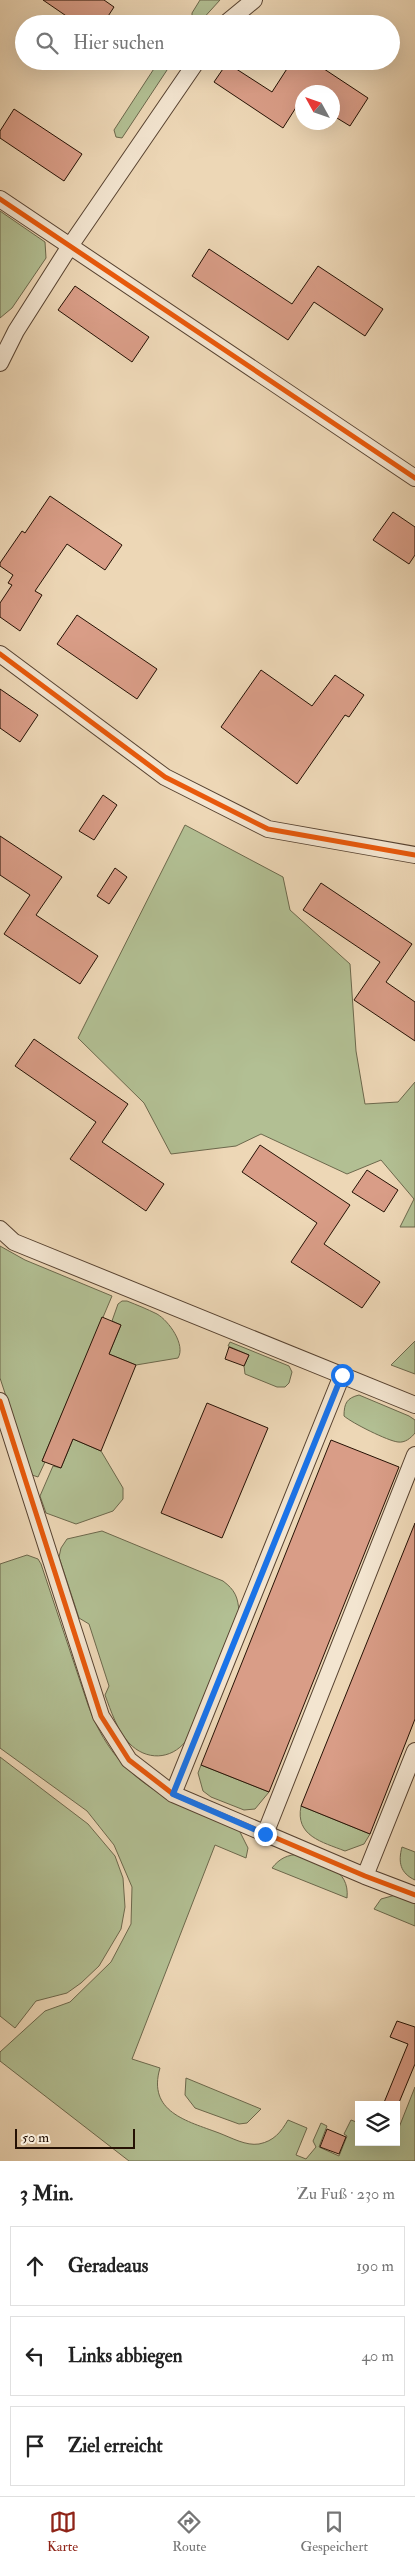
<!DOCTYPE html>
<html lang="de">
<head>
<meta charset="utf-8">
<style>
	:root { --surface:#fff; --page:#f6f6f6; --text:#222; --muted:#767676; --line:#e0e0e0; --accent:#8f2418 }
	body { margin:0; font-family:"IM FELL Double Pica",serif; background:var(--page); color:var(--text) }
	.controls { position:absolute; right:15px; bottom:15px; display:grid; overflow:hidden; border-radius:0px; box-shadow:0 5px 20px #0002 }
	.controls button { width:45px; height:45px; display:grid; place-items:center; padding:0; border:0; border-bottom:1px solid var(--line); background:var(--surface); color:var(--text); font:25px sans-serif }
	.compass { position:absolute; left:295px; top:85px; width:45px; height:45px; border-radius:50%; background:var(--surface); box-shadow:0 5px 20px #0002; rotate:310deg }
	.scale { position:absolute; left:15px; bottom:12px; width:120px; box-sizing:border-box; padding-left:5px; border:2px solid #251104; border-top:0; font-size:14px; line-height:18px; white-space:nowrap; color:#251104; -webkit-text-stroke:4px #f3e5d0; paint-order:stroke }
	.stop { position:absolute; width:15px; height:15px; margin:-11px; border:4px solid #1a73e8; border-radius:50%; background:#fff }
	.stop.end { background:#1a73e8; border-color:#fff; box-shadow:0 1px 5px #0008 }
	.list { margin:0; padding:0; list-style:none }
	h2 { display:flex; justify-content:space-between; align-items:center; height:65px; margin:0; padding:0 20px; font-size:21px }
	h2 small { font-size:16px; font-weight:400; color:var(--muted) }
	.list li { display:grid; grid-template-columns:32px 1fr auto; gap:15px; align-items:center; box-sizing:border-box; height:80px; margin:0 10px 10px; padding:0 10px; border:1px solid var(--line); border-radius:0px }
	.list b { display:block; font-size:19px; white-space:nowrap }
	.list em { font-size:16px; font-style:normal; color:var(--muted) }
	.icon { flex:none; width:28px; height:28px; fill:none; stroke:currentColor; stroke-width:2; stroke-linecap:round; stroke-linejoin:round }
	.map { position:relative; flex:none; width:415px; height:2161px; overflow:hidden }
	.search { position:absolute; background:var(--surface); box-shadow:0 5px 20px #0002; left:15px; right:15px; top:15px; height:55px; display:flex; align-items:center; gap:12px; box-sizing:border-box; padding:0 18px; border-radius:28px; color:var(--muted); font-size:19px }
	.sheet { height:335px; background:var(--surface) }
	nav { display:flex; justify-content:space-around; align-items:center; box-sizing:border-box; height:70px; border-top:1px solid var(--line); background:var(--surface); font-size:14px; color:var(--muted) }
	nav a { display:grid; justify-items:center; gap:2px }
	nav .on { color:var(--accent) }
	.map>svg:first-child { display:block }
	.green { fill:#b2bf93; stroke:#6c684c }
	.building { fill:#d99d87; stroke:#251104 }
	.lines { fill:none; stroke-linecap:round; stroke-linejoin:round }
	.minor-casing { stroke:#574230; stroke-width:18 }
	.minor { stroke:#f3e5d0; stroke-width:16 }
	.cycleway-casing { stroke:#f3e5d0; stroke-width:8 }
	.cycleway { stroke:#e8590c; stroke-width:5 }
	.route { stroke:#1a73e8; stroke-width:6 }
</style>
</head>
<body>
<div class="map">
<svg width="415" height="2161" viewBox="0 0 415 2161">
	<rect width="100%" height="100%" fill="#edd7b6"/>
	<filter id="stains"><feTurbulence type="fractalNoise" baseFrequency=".004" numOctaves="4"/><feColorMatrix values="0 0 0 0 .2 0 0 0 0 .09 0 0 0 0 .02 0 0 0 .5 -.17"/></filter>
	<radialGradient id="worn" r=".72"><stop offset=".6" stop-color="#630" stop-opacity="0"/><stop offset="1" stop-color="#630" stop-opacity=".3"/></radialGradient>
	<!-- green -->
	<path class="green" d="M200,0H220L200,22H192V13Z
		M159,61H173L122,138L116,137L114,130Z
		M0,211L45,242L46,258L12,308L0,318Z
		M185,825L283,877L290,910L350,964L356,1051L365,1104L398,1102L415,1082V1227H400L414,1199L381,1160L347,1174L261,1134L236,1146L171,1154L144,1103L78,1038Z
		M0,1246L25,1260L112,1296L42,1461L45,1462L38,1477L32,1475L0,1378Z
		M122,1301H127C137,1305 147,1309 157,1314C169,1321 186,1345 178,1358L136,1365L109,1354L121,1325L112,1321L118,1304Z
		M415,1341V1374L391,1365Z
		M230,1342L289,1366L292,1372L289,1383L285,1387H277L245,1374L244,1366L249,1355L228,1346Z
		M359,1395L409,1416L415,1420V1433C411,1438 405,1443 398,1442C388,1441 352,1423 344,1416C344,1403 347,1398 359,1395Z
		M73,1439L101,1451L123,1488V1499L113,1511L76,1524L46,1513L40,1496L53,1466L61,1468Z
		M102,1531L223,1581C235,1590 238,1597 239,1612L186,1741C171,1760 146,1761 129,1743C117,1730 111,1711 105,1695L109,1686L89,1624L79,1618L59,1557L61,1548L67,1539Z
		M27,1555L38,1559L41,1564L88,1705C117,1783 168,1800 239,1830L248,1848L246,1858L215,1845L132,2059L160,2068C147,2112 187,2121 219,2133C232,2138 246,2146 259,2144C274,2141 281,2132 288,2120L307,2128L296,2155L306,2159L316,2147L313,2141L321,2123L327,2126L319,2147L339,2156L347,2136L344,2134L351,2120L359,2123V2142H396V2135L415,2087V2161H129L0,2061V2052L45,2011L70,2002L111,1962L131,1924L132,1887L114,1845L87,1811L0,1748V1564Z
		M0,1757L88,1824L115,1856L123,1878L125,1907L121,1929L99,1966L81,1983L67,1993L36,2001L15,2028L0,2016Z
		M201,1765L269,1792L255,1809L244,1810L211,1797L203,1791L198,1773Z
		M301,1806L370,1834L364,1844L345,1851C322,1842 295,1836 301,1806Z
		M402,1847L415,1852V1880C400,1873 398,1862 402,1847Z
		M300,1854C322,1864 350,1868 347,1898L272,1868C280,1858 287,1855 300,1854Z
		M399,1894L415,1901V1926L374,1909L381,1899Z
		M186,2078L261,2109L247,2123L239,2124L195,2108L185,2095Z"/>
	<!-- building -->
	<path class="building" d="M43,0H104L114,7L103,24H78Z
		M292,61H312L368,98L350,126L332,115V92H302V98L283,128L214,82L227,63L272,92Z
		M14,109L82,154L64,181L0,138V131Z
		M209,249L292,304L318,266L383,309L365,336L314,302L288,340L192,276Z
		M75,286L149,337L132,362L58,310Z
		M50,496L122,545L105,570L67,544L35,591L42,595L20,631L0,617V603L12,585L8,583L13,575L0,566V563L22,531L25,533Z
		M393,512L415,527V555L409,564L373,540Z
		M77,615L157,669L137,699L57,644Z
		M261,670L312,706L335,675L364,695L349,717L345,715L297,784L221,727Z
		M0,689L38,715L20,742L0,728Z
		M103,795L117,805L94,840L79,831Z
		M0,836L62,877L36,915L98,956L80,984L4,934L30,895L0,875Z
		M115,868L127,877L109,904L97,896Z
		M321,883L412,944L386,982L415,1002V1041L354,1000L380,962L303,910Z
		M34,1039L128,1104L102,1142L164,1184L146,1211L70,1159L96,1122L15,1066Z
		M260,1145L350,1205L324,1244L380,1282L362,1308L291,1262L317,1223L242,1172Z
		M367,1170L398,1190L384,1212L352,1192Z
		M102,1317L121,1325L109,1354L136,1365L101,1451L73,1439L61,1468L42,1461Z
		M229,1347L249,1355L244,1366L225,1359Z
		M207,1403L268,1428L222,1538L161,1513Z
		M331,1440L399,1467L269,1792L201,1765Z
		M415,1523V1719L370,1834L301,1806Z
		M397,2021L415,2027V2064L398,2105H383L408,2044L390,2037Z
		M327,2129L346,2137L339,2154L320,2147Z"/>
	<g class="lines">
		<defs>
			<path id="minor" d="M225,24L254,0
				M0,199L415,478
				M0,363L16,331L70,246L197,61
				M0,654L165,777L268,829L415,855
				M0,1229L14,1242L415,1405
				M0,1401L101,1716L129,1760L173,1794L365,1876L415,1895
				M173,1794L342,1375
				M265,1834L415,1455
				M365,1876L415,1751"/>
		</defs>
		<!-- minor casing -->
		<use href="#minor" class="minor-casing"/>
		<!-- minor -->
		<use href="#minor" class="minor"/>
		<defs>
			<path id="cycleway" d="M0,199L415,478
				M0,654L165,777L268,829L415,855
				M0,1401L101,1716L129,1760L173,1794L365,1876L415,1895"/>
		</defs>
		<!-- cycleway casing -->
		<use href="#cycleway" class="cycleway-casing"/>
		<!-- cycleway -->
		<use href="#cycleway" class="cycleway"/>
	</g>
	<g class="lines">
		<!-- route -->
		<path class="route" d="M265,1834L173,1794L342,1375"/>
	</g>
	<rect width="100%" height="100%" filter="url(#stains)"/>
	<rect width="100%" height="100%" fill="url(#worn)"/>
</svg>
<div class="controls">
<button><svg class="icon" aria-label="layers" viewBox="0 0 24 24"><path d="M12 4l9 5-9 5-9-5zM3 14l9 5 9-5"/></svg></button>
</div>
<svg class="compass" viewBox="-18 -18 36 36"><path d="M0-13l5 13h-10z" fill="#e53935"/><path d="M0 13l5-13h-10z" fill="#767676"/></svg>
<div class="scale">50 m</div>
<div class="stop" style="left:342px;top:1375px"></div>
<div class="stop end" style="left:265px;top:1834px"></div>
<div class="search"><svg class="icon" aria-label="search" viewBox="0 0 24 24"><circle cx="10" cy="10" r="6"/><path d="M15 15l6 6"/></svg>Hier suchen</div>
</div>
<section class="sheet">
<h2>3 Min.<small>Zu Fuß · 230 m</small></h2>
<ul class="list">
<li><svg class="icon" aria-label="ahead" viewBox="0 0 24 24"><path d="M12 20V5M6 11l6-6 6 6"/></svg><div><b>Geradeaus</b></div><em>190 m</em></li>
<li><svg class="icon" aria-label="left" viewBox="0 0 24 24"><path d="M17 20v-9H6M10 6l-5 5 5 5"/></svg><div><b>Links abbiegen</b></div><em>40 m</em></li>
<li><svg class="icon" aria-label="arrive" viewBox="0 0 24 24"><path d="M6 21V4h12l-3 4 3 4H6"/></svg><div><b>Ziel erreicht</b></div></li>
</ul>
</section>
<nav>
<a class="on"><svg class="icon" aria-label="map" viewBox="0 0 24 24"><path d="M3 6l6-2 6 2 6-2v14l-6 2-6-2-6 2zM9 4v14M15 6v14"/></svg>Karte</a>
<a><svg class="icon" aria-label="directions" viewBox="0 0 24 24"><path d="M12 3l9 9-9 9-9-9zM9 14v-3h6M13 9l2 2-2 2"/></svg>Route</a>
<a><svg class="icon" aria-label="saved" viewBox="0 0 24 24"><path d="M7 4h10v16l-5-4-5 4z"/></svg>Gespeichert</a>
</nav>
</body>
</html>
